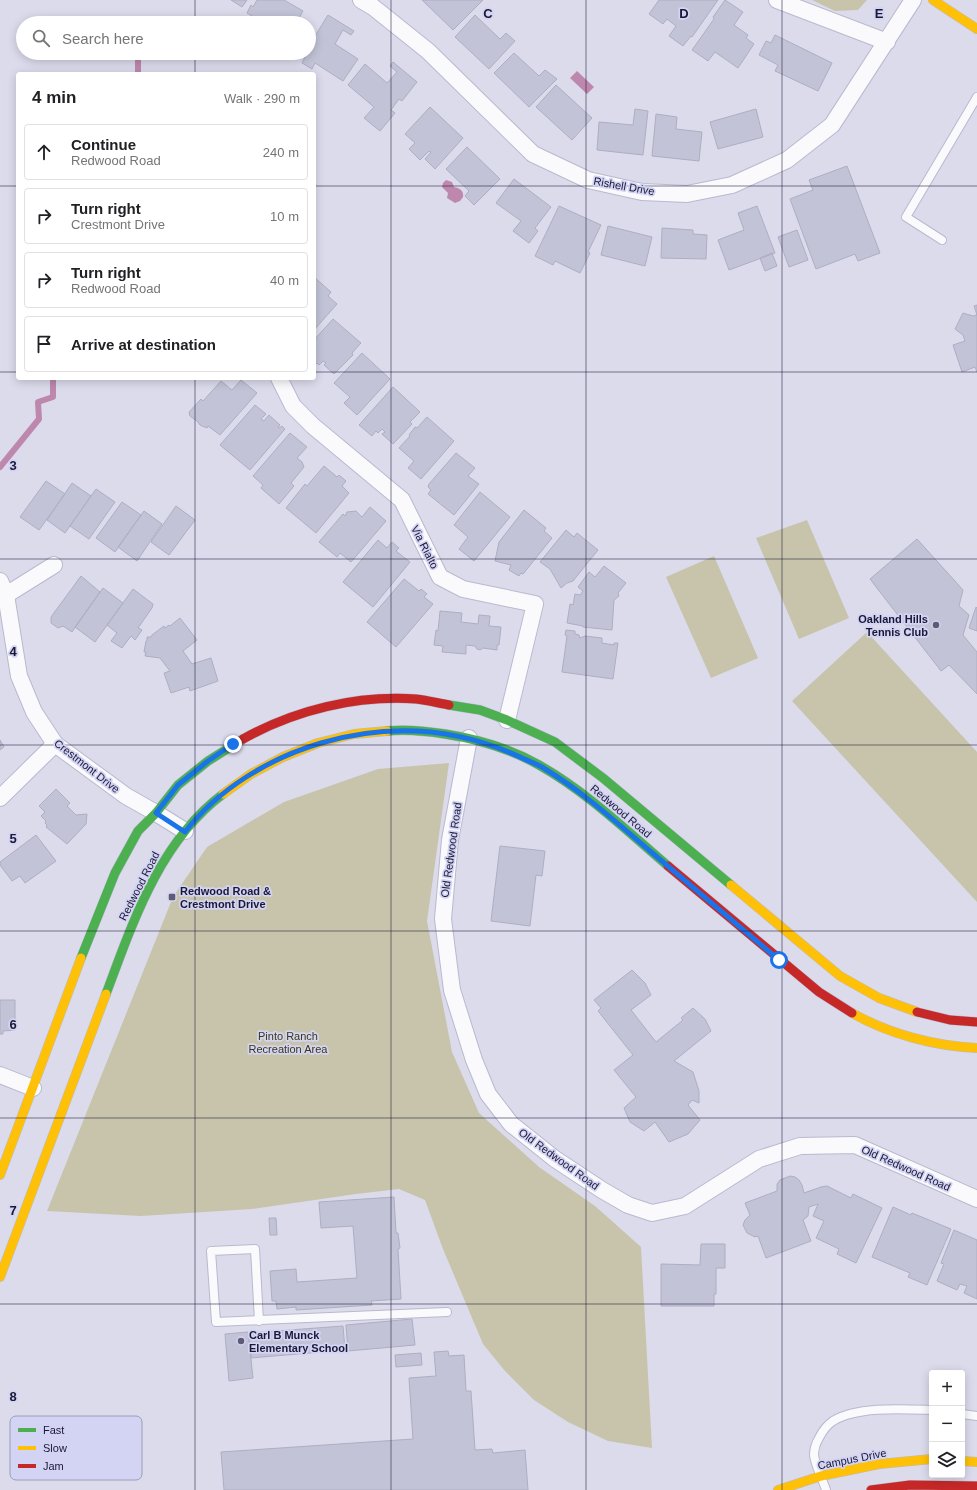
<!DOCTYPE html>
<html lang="en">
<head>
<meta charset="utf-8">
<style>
	:root { --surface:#fff; --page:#f6f6f6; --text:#202124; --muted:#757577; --line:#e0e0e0 }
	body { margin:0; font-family:Helvetica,sans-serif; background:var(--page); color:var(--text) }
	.controls { position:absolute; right:12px; bottom:12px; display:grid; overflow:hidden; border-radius:4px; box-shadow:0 2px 10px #0003 }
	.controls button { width:36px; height:36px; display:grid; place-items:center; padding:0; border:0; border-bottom:1px solid var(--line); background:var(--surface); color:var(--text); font:20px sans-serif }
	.stop { position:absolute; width:12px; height:12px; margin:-9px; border:3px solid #1a73e8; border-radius:50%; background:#fff }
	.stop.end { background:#1a73e8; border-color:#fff; box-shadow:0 1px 4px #0008 }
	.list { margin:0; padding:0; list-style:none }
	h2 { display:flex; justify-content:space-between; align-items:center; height:52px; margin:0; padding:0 16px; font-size:17px }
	h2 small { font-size:13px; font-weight:400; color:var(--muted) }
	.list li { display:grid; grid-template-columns:26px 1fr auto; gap:12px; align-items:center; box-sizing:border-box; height:56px; margin:0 8px 8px; padding:0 8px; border:1px solid var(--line); border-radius:4px }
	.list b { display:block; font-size:15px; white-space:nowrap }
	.list p { margin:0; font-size:13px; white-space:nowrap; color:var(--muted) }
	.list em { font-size:13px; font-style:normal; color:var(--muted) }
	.icon { flex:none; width:22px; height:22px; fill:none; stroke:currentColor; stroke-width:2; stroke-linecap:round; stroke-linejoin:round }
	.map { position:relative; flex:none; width:977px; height:1490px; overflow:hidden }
	.search { position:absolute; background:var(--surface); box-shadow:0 2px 10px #0003; left:16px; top:16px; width:300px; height:44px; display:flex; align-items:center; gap:10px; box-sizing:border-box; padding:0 14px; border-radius:22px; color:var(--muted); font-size:15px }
	.panel { position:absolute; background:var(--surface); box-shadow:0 2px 10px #0003; left:16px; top:72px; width:300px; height:308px; border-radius:4px }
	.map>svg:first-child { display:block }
	.green { fill:#c7c4ab }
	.water { fill:#be88ae }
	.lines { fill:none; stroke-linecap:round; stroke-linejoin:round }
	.stream { stroke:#be88ae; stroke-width:6 }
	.building { fill:#c2c3d7; stroke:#aeaec3 }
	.lane-casing { stroke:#b9b9cf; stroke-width:10 }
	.street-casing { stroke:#b9b9cf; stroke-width:18 }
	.fast-casing { stroke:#b9b9cf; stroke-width:10 }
	.slow-casing { stroke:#b9b9cf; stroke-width:10 }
	.jam-casing { stroke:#b9b9cf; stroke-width:10 }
	.lane { stroke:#fafafc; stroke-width:8 }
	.street { stroke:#fafafc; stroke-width:16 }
	.fast { stroke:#4caf50; stroke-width:9 }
	.slow { stroke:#ffc107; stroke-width:9 }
	.jam { stroke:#c62828; stroke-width:9 }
	.route { stroke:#1a73e8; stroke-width:5 }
	.grid { fill:none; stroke:#1a1835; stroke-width:1; stroke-opacity:0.55 }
	.poi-dot { fill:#5e5c75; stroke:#d3d4f4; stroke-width:1.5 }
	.labels { text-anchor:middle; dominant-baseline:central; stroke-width:3.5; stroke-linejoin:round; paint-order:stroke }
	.street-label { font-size:11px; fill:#1a1835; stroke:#d3d4f4 }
	.poi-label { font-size:11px; font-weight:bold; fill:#1a1835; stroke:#d3d4f4; text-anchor:start }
	.park-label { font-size:11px; fill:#3b370f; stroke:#d3d4f4 }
	.key { fill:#d3d4f4; stroke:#9c9cbb; stroke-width:1 }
	.key-label { font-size:11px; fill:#1a1835 }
	.grid-label { font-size:13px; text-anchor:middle; font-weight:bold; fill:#1a1835; stroke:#d3d4f4; stroke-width:3.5; stroke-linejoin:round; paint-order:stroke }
</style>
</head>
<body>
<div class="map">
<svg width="977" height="1490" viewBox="0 0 977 1490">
	<rect width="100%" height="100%" fill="#dbdbec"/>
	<!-- green -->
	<path class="green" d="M812,0H867L858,10L835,11Z
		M807,520L849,618L799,639L756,538Z
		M714,556L758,658L711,678L666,577Z
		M867,632L977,752V902L792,701Z
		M449,763L427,921L452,1052L479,1113L539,1167L595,1206L641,1247L652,1448L608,1441L568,1422L534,1400L505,1371L483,1344L443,1249L425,1200L399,1189L356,1194L252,1209L141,1216L47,1211L173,897L207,847L284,802L378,769Z"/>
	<!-- water -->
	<path class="water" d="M577,71L594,87L587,94L570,78Z
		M446,180L452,182L454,187C460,188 464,191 463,197L460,201L455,203L447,198L448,193L442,187L443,183Z"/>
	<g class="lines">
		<!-- stream -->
		<path class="stream" d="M138,53V74
			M0,467L39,419L38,402L53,397V378"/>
	</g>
	<!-- building -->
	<path class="building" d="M231,0H247L242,7Z
		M257,0H284L303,11L296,23L262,22L247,13L251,5L253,7Z
		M422,0H483L453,30Z
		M659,0H718L692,37L691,36L683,46L669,36L676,26L667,19L663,24L649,14Z
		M725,0L743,12L734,25L748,35L746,38L754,44L738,68L715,52L708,61L692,50L714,19L713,17Z
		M328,15L354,31L351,35L343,30L335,44L358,59L343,81L315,63L312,69L302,63L305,57L303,56L305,53H309V46Z
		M475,15L500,39L506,33L515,41L489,69L455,37Z
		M775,35L832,63L818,91L775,71L778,65L759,55L766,41L771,43Z
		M514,53L539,76L545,70L557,79L529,107L494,73Z
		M393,62L417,82L402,101L399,99L391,110L395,113L380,131L364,118L374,107L348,85L365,64L387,83L397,72L390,66Z
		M556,85L592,118L572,140L536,107Z
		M430,107L463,138L435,169L425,159L431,152L429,151L420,160L409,149L415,143L405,134Z
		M635,109L648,111L643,155L597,150L599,122L633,125Z
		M756,109L763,137L718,149L710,122Z
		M656,114L677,117L676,129L702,132L699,161L652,156Z
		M467,147L500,179L474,205L465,196L469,191L446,169Z
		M847,166L880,253L858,261L855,254L816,269L790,199L813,190L809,180Z
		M514,179L551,207L535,228L538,231L529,243L513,231L521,221L496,203Z
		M559,206L601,225L588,252L590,253L580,273L555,261L553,265L535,256Z
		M757,206L775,253L729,270L718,240L744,230L738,213Z
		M608,226L652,237L645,266L601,255Z
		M662,228L693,230V234L707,235L706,259L661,258Z
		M797,230L808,260L789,267L778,237Z
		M772,253L777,266L765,271L760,258Z
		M314,277L331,292L328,296L337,304L314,330Z
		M977,305V372L975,367L962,372L953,345L965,341L963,335L955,329L963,313L973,316L977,315L974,306Z
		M333,319L361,343L352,353L353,355L334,374L324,365L326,363L323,361L319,365L317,363L314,366V340Z
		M362,353L390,379L357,415L344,403L350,397L334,383Z
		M241,380L257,393L220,435L208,426L207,428L200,425L197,421L190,416L189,412L201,399L203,401L221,381L232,390Z
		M393,387L420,412L410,422L412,424L393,444L382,434L385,432L382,429L378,433L376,431L372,436L359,425Z
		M255,405L266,414L261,419L264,421L269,415L280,425L278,427L279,428L282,426L285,429L250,470L220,445Z
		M427,417L454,441L421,479L408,468L414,461L399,448L410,436L409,435L415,427L417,428Z
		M290,433L307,447L297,458L302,462L304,467L291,483L294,486L279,504L261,488L263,485L253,476Z
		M456,453L475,468L468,476L479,484L454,515L428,494L431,490L428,487L429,484Z
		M324,466L337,477L339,475L346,481L342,486L349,493L316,533L286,508L305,484L307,486Z
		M46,481L65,494L39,530L20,517Z
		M72,483L91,496L65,533L47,520Z
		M96,489L115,502L89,539L70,526Z
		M480,492L510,517L474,561L459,549L468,537L454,525Z
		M122,502L141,515L115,552L96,538Z
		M176,506L195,520L169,555L151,542Z
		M370,507L386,521L351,562L340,553L337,557L319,542L343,514L345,516L347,512L356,511L362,517Z
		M524,510L546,528L544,531L552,538L523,574L521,573L519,576L509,570L511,565L495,561L499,542Z
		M144,511L162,524L137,561L118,547Z
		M566,530L574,537L577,533L598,550L573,581L567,583L561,588L550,569L540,562Z
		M917,539L963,590L959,606L969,615L963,635L977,652V694L949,665L941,671L870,579Z
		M378,540L387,548L392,542L399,548L396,551L410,562L373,607L343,582Z
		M604,566L626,583L618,593L619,596L614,600L612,630L583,627V626L567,623L570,604L573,605L575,594L580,595L583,591L578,587L589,572L595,577Z
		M81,576L100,592L72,632L63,626L58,628L51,623V617Z
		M404,579L419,591L421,589L427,594L424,597L433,604L396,647L367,622Z
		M103,588L123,603L95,642L75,627Z
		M133,589L153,604L152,608L138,628L142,630L135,640L131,636L122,648L111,641L117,633L107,625Z
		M976,607L977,608V631L969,628Z
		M440,611L462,613L461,622L478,624L479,615L490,616L489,626L501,627L499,645H497V650L483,648L480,650L477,649L475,646L466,645V654L442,652L443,646L434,645L436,630L438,631Z
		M180,618L197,640L183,651L192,664L211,658L218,681L190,691L189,687L171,693L164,673L170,671L160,658L145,656L146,652H144L146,641H147V637H151L152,635L164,626L165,628L169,625L170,626Z
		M566,630L575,631V634L579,635L580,638L585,636L602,638V643L614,645V643H618L613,679L562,672L567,636L565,635Z
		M0,740L4,747L0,750Z
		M56,789L70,803L67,806L76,815L87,814L86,824L67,844L46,827L47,825L45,823L46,821L41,816L45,812L39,806Z
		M36,835L56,861L25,883L20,876L12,881L0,865V862Z
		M500,846L545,851L542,876L536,875L530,926L491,921Z
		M632,970L645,983L651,995L631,1010L656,1042L683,1020L681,1018L693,1008L705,1019L711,1031L674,1061L693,1072L699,1091V1103L692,1100L688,1105L700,1120L688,1134L669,1142L655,1122L644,1131L630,1122L624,1108L636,1097L614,1070L633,1055L598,1011L601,1008L594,1000Z
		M0,1000H15V1030L3,1031V1034H0Z
		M790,1176L795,1177L799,1180L802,1185L804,1193L821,1187L827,1186L851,1198L853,1194L882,1208L856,1263L837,1254L839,1249L816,1238L824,1221L813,1216L818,1204L809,1207L808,1216L803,1220L811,1241L766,1258L758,1236L755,1237L747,1233L743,1225L745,1220L750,1215L745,1203L777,1191V1184L780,1180Z
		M394,1197L396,1233H398L400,1248L398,1249L401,1299L371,1301L372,1305L296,1310V1307L277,1309L276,1301H272L270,1271L296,1269L297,1282L357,1278L353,1226L321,1228L319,1202Z
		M893,1207L911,1215L912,1213L951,1229L927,1285L908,1277L910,1273L872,1257Z
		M269,1218H276L277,1235H270Z
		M954,1230L977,1240V1299L964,1293L967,1286L960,1284L957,1290L937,1281L944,1264L941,1263Z
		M701,1244H725V1268H716V1294H714V1306H661V1264L700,1265Z
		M412,1319L415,1345L348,1351L346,1325Z
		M343,1326L345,1350L251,1358L249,1333Z
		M248,1332L253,1378L229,1381L225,1334Z
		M448,1351L449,1356L464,1355L466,1391H471L475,1450L492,1449L493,1453L525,1450L528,1490H224L221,1452L413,1439L409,1378L436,1376L434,1352Z
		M421,1353L422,1365L396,1367L395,1355Z"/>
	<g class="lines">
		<defs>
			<path id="lane" d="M942,240L906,217L977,97
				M259,1321L255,1249L211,1251L216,1322L447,1312
				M962,1414L977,1416
				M826,1490C823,1480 815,1465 814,1455C814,1449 816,1443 819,1438C822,1432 827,1425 833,1421C857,1406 904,1409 932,1410"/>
			<path id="street" d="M361,0L373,7L428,51L533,154L588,180L642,192L687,194L732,185L787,160L832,125L913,0
				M777,0L887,42
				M279,378L293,406L313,426L402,500L440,577L463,589L535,604L507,720
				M0,581L6,595L19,676L34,712L55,744L126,796L156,813L185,831
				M0,597L6,595L54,565
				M469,738L450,840L443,919L452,990L474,1060L488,1094L511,1124L555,1159L602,1190L628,1205L652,1213L685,1206L759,1159L800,1146L855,1145L977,1199
				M0,798L55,744
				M0,1075L33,1088"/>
			<path id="fast" d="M449,705L480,710L507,720L555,742L603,778L731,885
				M387,731C406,729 426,731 445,734C477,739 511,749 539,765C587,792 627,831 668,866
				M81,958L115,873L138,831L156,813L178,785L208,761L243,739
				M106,994C133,922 159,842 223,794"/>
			<path id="slow" d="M933,0L977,29
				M223,794L251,774L283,757L318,743L354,734L387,731
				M731,885L840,976L879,998L917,1012
				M852,1013C889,1034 934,1046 977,1048
				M0,1175L81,958
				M0,1277L106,994
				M962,1461L977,1462
				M778,1490L821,1476L879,1464L932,1459"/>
			<path id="jam" d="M243,739C295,710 356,695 416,699C426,700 438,703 449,705
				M668,866L819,992L852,1013
				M917,1012L950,1020L977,1022
				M871,1490L910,1485L977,1486"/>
		</defs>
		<!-- lane casing -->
		<use href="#lane" class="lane-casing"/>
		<!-- street casing -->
		<use href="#street" class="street-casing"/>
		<!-- fast casing -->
		<use href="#fast" class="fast-casing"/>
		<!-- slow casing -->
		<use href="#slow" class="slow-casing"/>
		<!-- jam casing -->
		<use href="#jam" class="jam-casing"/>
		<!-- lane -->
		<use href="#lane" class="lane"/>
		<!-- street -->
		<use href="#street" class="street"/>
		<!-- fast -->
		<use href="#fast" class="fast"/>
		<!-- slow -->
		<use href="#slow" class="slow"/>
		<!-- jam -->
		<use href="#jam" class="jam"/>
	</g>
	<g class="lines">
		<!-- route -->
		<path class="route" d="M233,744L208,761L178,785L156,813L185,832C218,789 270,758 321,743C390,723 455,727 520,757C528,761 538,764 545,769C583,792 616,822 650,851C693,887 736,924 779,960"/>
	</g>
	<!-- grid -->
	<path class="grid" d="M195,0V23M391,0V1490M586,0V1490M782,0V1490M195,53V74M0,186H18M314,186H977M0,372H18M314,372H977M195,378V1490M0,559H977M0,745H977M0,931H977M0,1118H977M0,1304H977"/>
	<!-- markers -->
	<g class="poi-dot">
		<circle cx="936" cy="625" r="4"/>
		<rect x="168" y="893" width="8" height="8" rx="2"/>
		<circle cx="241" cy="1341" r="4"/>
	</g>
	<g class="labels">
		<!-- street labels -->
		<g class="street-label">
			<text transform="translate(624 186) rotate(10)">Rishell Drive</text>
			<text transform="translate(425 547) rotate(63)">Via Rialto</text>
			<text transform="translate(87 766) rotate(38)">Crestmont Drive</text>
			<text transform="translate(621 811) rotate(40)">Redwood Road</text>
			<text transform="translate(451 850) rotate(-82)">Old Redwood Road</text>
			<text transform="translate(139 886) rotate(-63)">Redwood Road</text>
			<text transform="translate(559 1159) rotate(36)">Old Redwood Road</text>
			<text transform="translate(906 1168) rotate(24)">Old Redwood Road</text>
			<text transform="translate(852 1459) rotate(-11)">Campus Drive</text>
		</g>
		<!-- poi labels -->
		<g class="poi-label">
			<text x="928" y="619" text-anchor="end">Oakland Hills<tspan x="928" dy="13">Tennis Club</tspan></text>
			<text x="180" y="891">Redwood Road &amp;<tspan x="180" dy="13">Crestmont Drive</tspan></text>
			<text x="249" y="1335">Carl B Munck<tspan x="249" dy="13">Elementary School</tspan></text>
		</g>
		<!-- park labels -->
		<g class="park-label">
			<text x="288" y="1036">Pinto Ranch<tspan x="288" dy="13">Recreation Area</tspan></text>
		</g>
	</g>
	<!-- legend -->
	<rect x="10" y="1416" width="132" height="64" rx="6" class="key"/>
	<rect x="18" y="1428" width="18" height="4" fill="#4caf50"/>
	<rect x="18" y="1446" width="18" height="4" fill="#ffc107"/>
	<rect x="18" y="1464" width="18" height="4" fill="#c62828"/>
	<g class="key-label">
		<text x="43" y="1434">Fast</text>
		<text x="43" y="1452">Slow</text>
		<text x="43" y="1470">Jam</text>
	</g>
	<g class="grid-label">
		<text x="488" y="18">C</text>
		<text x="684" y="18">D</text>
		<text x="879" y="18">E</text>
		<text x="13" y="470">3</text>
		<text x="13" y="656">4</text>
		<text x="13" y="843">5</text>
		<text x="13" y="1029">6</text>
		<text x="13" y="1215">7</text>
		<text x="13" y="1401">8</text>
	</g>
</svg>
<div class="controls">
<button>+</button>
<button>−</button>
<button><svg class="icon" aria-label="layers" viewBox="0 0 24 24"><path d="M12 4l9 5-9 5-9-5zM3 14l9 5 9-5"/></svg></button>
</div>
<div class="stop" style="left:779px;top:960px"></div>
<div class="stop end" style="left:233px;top:744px"></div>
<div class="search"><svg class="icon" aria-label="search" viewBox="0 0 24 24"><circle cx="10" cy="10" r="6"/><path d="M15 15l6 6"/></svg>Search here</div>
<section class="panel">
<h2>4 min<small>Walk · 290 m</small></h2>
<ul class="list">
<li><svg class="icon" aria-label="ahead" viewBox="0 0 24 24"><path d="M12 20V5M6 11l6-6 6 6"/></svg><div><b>Continue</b><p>Redwood Road</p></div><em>240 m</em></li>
<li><svg class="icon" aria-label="right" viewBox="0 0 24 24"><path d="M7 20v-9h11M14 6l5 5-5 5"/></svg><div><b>Turn right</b><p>Crestmont Drive</p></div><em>10 m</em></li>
<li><svg class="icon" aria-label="right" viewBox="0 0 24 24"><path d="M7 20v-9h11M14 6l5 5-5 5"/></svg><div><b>Turn right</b><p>Redwood Road</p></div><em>40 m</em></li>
<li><svg class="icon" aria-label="arrive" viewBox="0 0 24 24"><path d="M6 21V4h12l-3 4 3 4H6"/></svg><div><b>Arrive at destination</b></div></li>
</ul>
</section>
</div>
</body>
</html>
